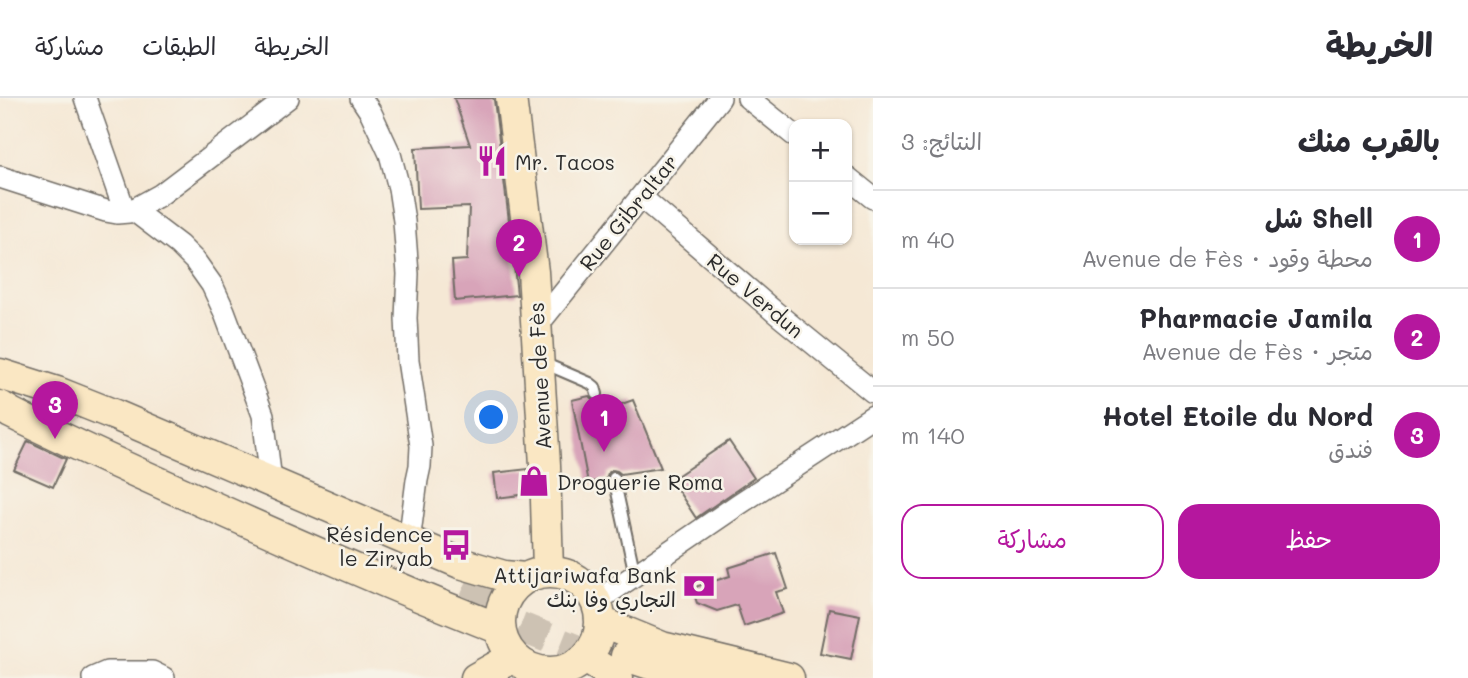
<!DOCTYPE html>
<html lang="ar">
<head>
<meta charset="utf-8">
<style>
	:root { --surface:#fff; --page:#f2f2f3; --text:#2b2b33; --muted:#7c7c81; --line:#e1e1e2; --accent:#b5179e }
	body { margin:0; font-family:Mali,"Playpen Sans Arabic",sans-serif; background:var(--page); color:var(--text); direction:rtl }
	.controls { position:absolute; right:21px; top:21px; display:grid; overflow:hidden; border-radius:14px; box-shadow:0 2px 5px #0004 }
	.controls button { width:63px; height:63px; display:grid; place-items:center; padding:0; border:0; border-bottom:2px solid var(--line); background:var(--surface); color:var(--text); font:35px sans-serif }
	.you { position:absolute; left:492px; top:320px; width:24px; height:24px; margin:-18px; border:5px solid #fff; border-radius:50%; background:#1a73e8; box-shadow:0 0 0 10px #1a73e833 }
	.badge { display:grid; place-items:center; width:46px; height:46px; border-radius:50%; background:var(--accent); color:#fff; font-size:23px; font-weight:700 }
	.pin { position:absolute; translate:-50% -58px; filter:drop-shadow(0 2px 4px #0008) }
	.pin::after { content:''; position:absolute; top:37px; width:24px; height:21px; background:inherit; clip-path:polygon(0 0,100% 0,50% 100%) }
	.list { margin:0; padding:0; list-style:none }
	h2 { display:flex; justify-content:space-between; align-items:center; height:91px; margin:0; padding:0 28px; font-size:30px }
	h2 small { font-size:23px; font-weight:400; color:var(--muted) }
	.list li { display:grid; grid-template-columns:46px 1fr auto; gap:21px; align-items:center; box-sizing:border-box; height:98px; padding:0 28px; border-top:2px solid var(--line) }
	.list b { display:block; font-size:26px; white-space:nowrap }
	.list p { margin:0; font-size:23px; white-space:nowrap; color:var(--muted) }
	.list em { font-size:23px; font-style:normal; color:var(--muted) }
	.actions { display:flex; gap:14px; padding:21px 28px }
	.actions a { flex:1; padding:16px 0; border:2px solid var(--accent); border-radius:21px; text-align:center; font-size:24px; color:var(--accent) }
	.actions .main { background:var(--accent); color:#fff }
	.map { position:relative; flex:none; width:873px; height:580px; overflow:hidden; direction:ltr }
	header { display:flex; align-items:center; gap:42px; box-sizing:border-box; height:98px; padding:0 35px; background:var(--surface); border-bottom:2px solid var(--line) }
	header strong { font-size:33px }
	nav { display:flex; gap:38px; margin-inline-start:auto; font-size:24px }
	main { display:flex }
	aside { flex:1; background:var(--surface) }
	.map>svg:first-child { display:block }
	.building { fill:#d8a4b9 }
	.lines { fill:none; stroke-linecap:round; stroke-linejoin:round }
	.secondary-tunnel { stroke:#cdc2b3; stroke-width:30; stroke-dasharray:30 15; stroke-linecap:butt }
	.lane-casing { stroke:#726d66; stroke-width:14 }
	.street-casing { stroke:#726d66; stroke-width:24 }
	.secondary-casing { stroke:#726d66; stroke-width:33 }
	.lane { stroke:#fff; stroke-width:10 }
	.street { stroke:#fff; stroke-width:21 }
	.secondary { stroke:#fae7c3; stroke-width:30 }
	.labels { text-anchor:middle; dominant-baseline:central; stroke-width:5; stroke-linejoin:round; paint-order:stroke }
	.poi-label { font-size:21px; fill:#2b2b2b; stroke:#f7f3e8; text-anchor:start }
	.street-label { font-size:21px; fill:#2b2b2b; stroke:#f7f3e8 }
</style>
</head>
<body>
<header>
<strong>الخريطة</strong>
<nav><a>الخريطة</a><a>الطبقات</a><a>مشاركة</a></nav>
</header>
<main>
<aside>
<h2>بالقرب منك<small>النتائج: 3</small></h2>
<ul class="list">
<li><span class="badge">1</span><div><b>Shell شل</b><p>محطة وقود · Avenue de Fès</p></div><em>40 m</em></li>
<li><span class="badge">2</span><div><b>Pharmacie Jamila</b><p>متجر · Avenue de Fès</p></div><em>50 m</em></li>
<li><span class="badge">3</span><div><b>Hotel Etoile du Nord</b><p>فندق</p></div><em>140 m</em></li>
</ul>
<div class="actions"><a class="main">حفظ</a><a>مشاركة</a></div>
</aside>
<div class="map">
<svg width="873" height="580" viewBox="0 0 873 580">
	<rect width="100%" height="100%" fill="#f7f3e8"/>
	<filter id="ink" filterUnits="userSpaceOnUse"><feTurbulence type="fractalNoise" baseFrequency=".0143" numOctaves="2"/><feDisplacementMap in="SourceGraphic" scale="14" xChannelSelector="R" yChannelSelector="G"/><feConvolveMatrix kernelMatrix="1 2 1 2 8 2 1 2 1" color-interpolation-filters="sRGB"/></filter>
	<filter id="wash" filterUnits="userSpaceOnUse"><feTurbulence type="fractalNoise" baseFrequency=".00686" numOctaves="4" result="noise"/><feDisplacementMap in="SourceGraphic" scale="28" xChannelSelector="R" yChannelSelector="G"/><feGaussianBlur stdDeviation="1.57" result="paint"/><feColorMatrix in="noise" values="0 0 0 0 0 0 0 0 0 0 0 0 0 0 0 0 0 1.4 0 .05"/><feComposite in="paint" operator="in"/></filter>
	<g filter="url(#wash)">
		<rect width="100%" height="100%" fill="#f5e8d5"/>
		<g id="blocks">
			<!-- building -->
			<path class="building" d="M454,0H493L494,2L510,131L509,158H513L517,197L455,203L452,163L467,162L469,109L418,111L415,50L470,47Z
				M589,298L594,303L602,302L605,312L633,302L661,370L621,376L617,373L613,372L608,375L606,381L588,385L572,302Z
				M28,343L66,361L53,389L14,372Z
				M729,343L754,380L696,420L671,382Z
				M528,371V396L497,400L494,375Z
				M776,455L788,491L776,494L783,515L744,528L737,507L717,513L697,505L692,490L730,478L728,470Z
				M829,511L860,517L851,561L820,555Z"/>
		</g>
	</g>
	<g filter="url(#ink)">
		<use href="#blocks" fill-opacity="0" stroke="#726d66" stroke-width="2"/>
		<g class="lines">
			<!-- secondary-tunnel -->
			<path class="secondary-tunnel" d="M465,487L510,507
				M478,512L610,565"/>
			<defs>
				<path id="lane" d="M541,264L590,285L595,289L597,296
					M614,380L635,477"/>
				<path id="street" d="M85,0L125,114
					M361,0L371,15L390,56L399,90L404,123L408,176L406,220L408,262L421,348L420,368L417,382L409,444
					M748,0L794,37
					M0,79L106,113L117,115L129,114L160,97L288,0
					M847,79L873,100
					M641,99L776,215L873,294
					M133,112L179,147L195,163L212,187L224,213L263,317L271,383
					M537,228L720,0
					M597,503L739,406L873,318
					M556,574L558,580
					M93,580L107,574H152L164,580"/>
				<path id="secondary" d="M511,0L533,174L545,367L548,473
					M0,276L57,294L115,317L460,465L504,478L525,480
					M0,308L11,315C75,347 140,376 205,405C303,449 401,492 500,531
					M500 524a50 50 0 1 1 100 0a50 50 0 1 1-100 0Z
					M601,524L662,549L789,580
					M626,558L671,573L705,580
					M585,560L618,580
					M476,580L513,559"/>
			</defs>
			<!-- lane casing -->
			<use href="#lane" class="lane-casing"/>
			<!-- street casing -->
			<use href="#street" class="street-casing"/>
			<!-- secondary casing -->
			<use href="#secondary" class="secondary-casing"/>
			<!-- lane -->
			<use href="#lane" class="lane"/>
			<!-- street -->
			<use href="#street" class="street"/>
			<!-- secondary -->
			<use href="#secondary" class="secondary"/>
		</g>
	</g>
	<!-- icons -->
	<defs>
		<symbol id="restaurant-bare" viewBox="-9 -9 18 18"><path d="M-5-6h1v4h1v-4h1v4h1v-4h1v5L-1.5 .5V6h-2V.5L-5-1ZM5-6V6H3V1.5H1.5Q1.5-4 5-6Z" fill="#b5179e" stroke="#f7f3e8" stroke-width="2.5" paint-order="stroke"/></symbol>
		<symbol id="shop-bare" viewBox="-9 -9 18 18"><path d="M-5-2.5h2.3a2.7 3.5 0 0 1 5.4 0H5L5.5 6h-11ZM-1.5-2.5h3a1.5 2.3 0 0 0-3 0Z" fill="#b5179e" stroke="#f7f3e8" stroke-width="2.5" paint-order="stroke"/></symbol>
		<symbol id="bus-bare" viewBox="-9 -9 18 18"><path d="M-5-6H5V4H4V6H2V4H-2V6H-4V4H-5ZM-3.5-4V0h7V-4ZM-3.5 1.2v1.5H-2V1.2ZM2 1.2v1.5H3.5V1.2Z" fill="#b5179e" stroke="#f7f3e8" stroke-width="2.5" paint-order="stroke"/></symbol>
		<symbol id="bank-bare" viewBox="-9 -9 18 18"><path d="M-6-4H6V4H-6ZM0-2.3a2.3 2.3 0 1 0 0 4.6a2.3 2.3 0 1 0 0-4.6Z" fill="#b5179e" stroke="#f7f3e8" stroke-width="2.5" paint-order="stroke"/></symbol>
	</defs>
	<g fill-rule="evenodd">
		<use href="#restaurant-bare" x="470" y="41" width="44" height="44"/>
		<use href="#shop-bare" x="512" y="361" width="44" height="44"/>
		<use href="#bus-bare" x="434" y="425" width="44" height="44"/>
		<use href="#bank-bare" x="677" y="466" width="44" height="44"/>
	</g>
	<g class="labels">
		<!-- poi labels -->
		<g class="poi-label">
			<text x="515" y="63">Mr. Tacos</text>
			<text x="557" y="383">Droguerie Roma</text>
			<text x="433" y="435" text-anchor="end">Résidence<tspan x="433" dy="24">le Ziryab</tspan></text>
			<text x="676" y="476" text-anchor="end">Attijariwafa Bank<tspan x="676" dy="24">التجاري وفا بنك</tspan></text>
		</g>
		<!-- street labels -->
		<g class="street-label">
			<text transform="translate(628 114) rotate(-51)">Rue Gibraltar</text>
			<text transform="translate(756 197) rotate(40)">Rue Verdun</text>
			<text transform="translate(539 278) rotate(-93)">Avenue de Fès</text>
		</g>
	</g>
</svg>
<div class="controls">
<button>+</button>
<button>−</button>
</div>
<div class="you"></div>
<div class="pin badge" style="left:604px;top:354px">1</div>
<div class="pin badge" style="left:519px;top:179px">2</div>
<div class="pin badge" style="left:55px;top:341px">3</div>
</div>
</main>
</body>
</html>
